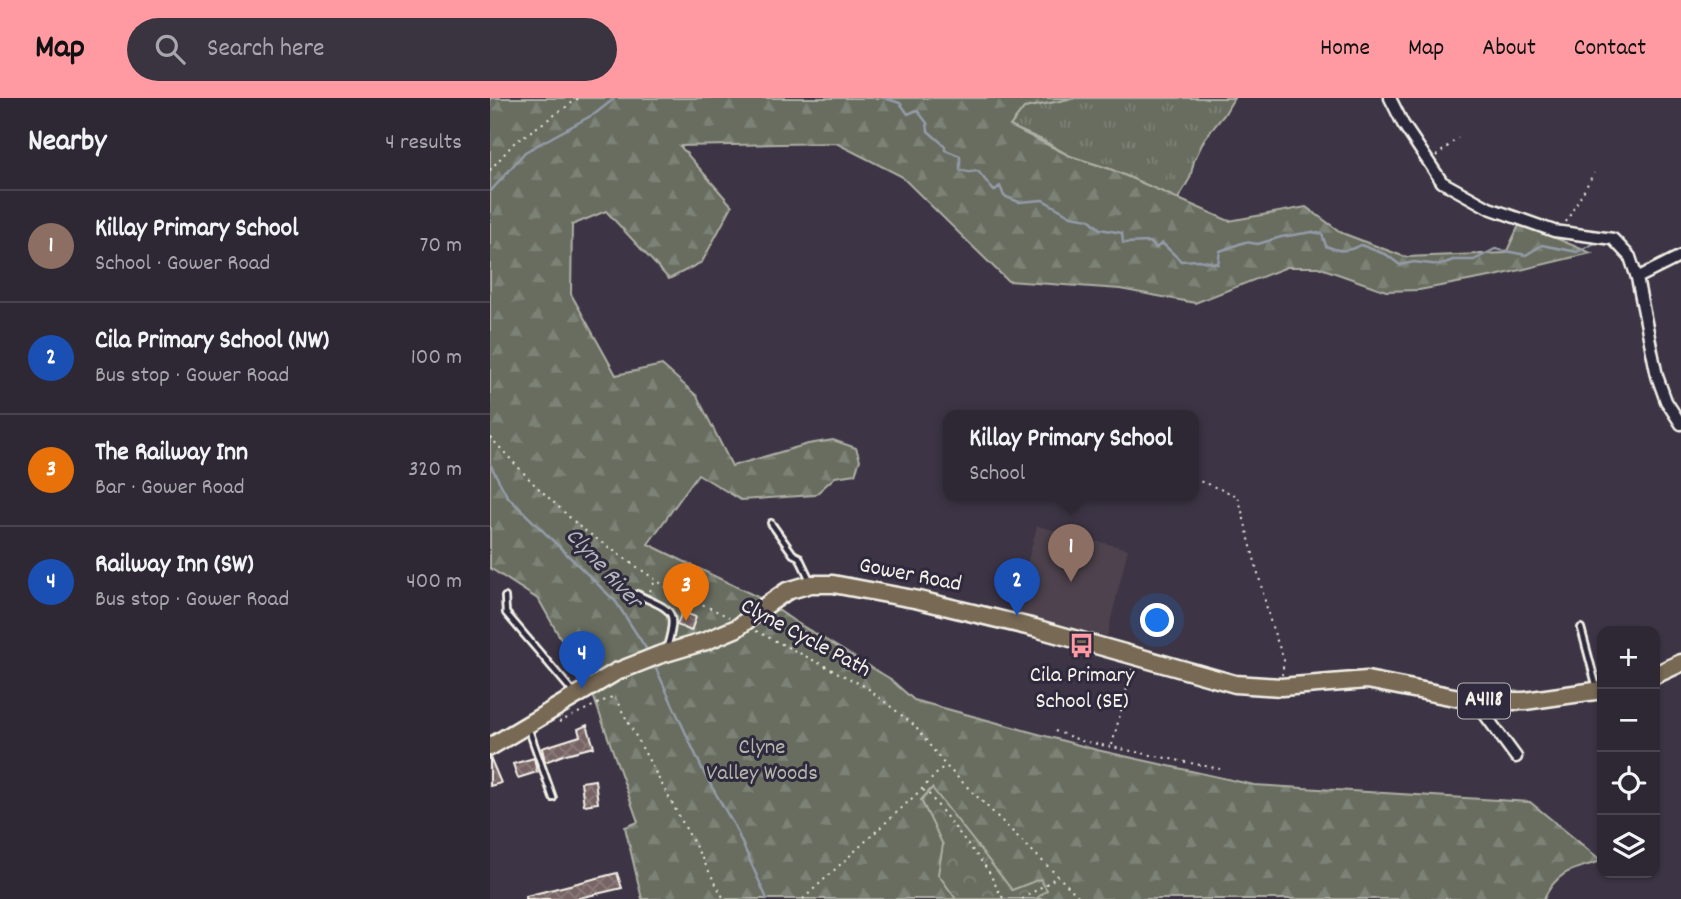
<!DOCTYPE html>
<html lang="en">
<head>
<meta charset="utf-8">
<style>
	:root { --surface:#2e2834; --page:#3a3440; --text:#f1f3f6; --muted:#a7a6ac; --line:#49444f; --accent:#ff9aa2 }
	body { margin:0; font-family:Dekko,sans-serif; background:var(--page); color:var(--text) }
	.controls { position:absolute; right:21px; bottom:21px; display:grid; overflow:hidden; border-radius:14px; box-shadow:0 2px 5px #0004 }
	.controls button { width:63px; height:63px; display:grid; place-items:center; padding:0; border:0; border-bottom:2px solid var(--line); background:var(--surface); color:var(--text); font:35px sans-serif }
	.you { position:absolute; left:668px; top:523px; width:24px; height:24px; margin:-18px; border:5px solid #fff; border-radius:50%; background:#1a73e8; box-shadow:0 0 0 10px #1a73e833 }
	.badge { display:grid; place-items:center; width:46px; height:46px; border-radius:50%; background:var(--accent); color:#fff; font-size:23px; font-weight:700 }
	.pin { position:absolute; translate:-50% -58px; filter:drop-shadow(0 2px 4px #0008) }
	.pin::after { content:''; position:absolute; top:37px; width:24px; height:21px; background:inherit; clip-path:polygon(0 0,100% 0,50% 100%) }
	.popup { position:absolute; left:453px; top:312px; width:256px; height:91px; box-sizing:border-box; display:grid; place-content:center; border-radius:14px; background:var(--surface); filter:drop-shadow(0 2px 5px #0005); font-size:23px; white-space:nowrap; color:var(--muted) }
	.popup b { font-size:26px; color:var(--text) }
	.popup::after { content:''; position:absolute; left:50%; top:100%; margin-left:-14px; border:14px solid transparent; border-top-color:var(--surface) }
	.list { margin:0; padding:0; list-style:none }
	h2 { display:flex; justify-content:space-between; align-items:center; height:91px; margin:0; padding:0 28px; font-size:30px }
	h2 small { font-size:23px; font-weight:400; color:var(--muted) }
	.list li { display:grid; grid-template-columns:46px 1fr auto; gap:21px; align-items:center; box-sizing:border-box; height:112px; padding:0 28px; border-top:2px solid var(--line) }
	.list b { display:block; font-size:26px; white-space:nowrap }
	.list p { margin:0; font-size:23px; white-space:nowrap; color:var(--muted) }
	.list em { font-size:23px; font-style:normal; color:var(--muted) }
	.icon { flex:none; width:38px; height:38px; fill:none; stroke:currentColor; stroke-width:2; stroke-linecap:round; stroke-linejoin:round }
	.map { position:relative; flex:none; width:1191px; height:801px; overflow:hidden }
	header { display:flex; align-items:center; gap:42px; box-sizing:border-box; height:98px; padding:0 35px; background:var(--accent); color:#111 }
	header strong { font-size:33px }
	nav { display:flex; gap:38px; margin-inline-start:auto; font-size:24px }
	.search { width:490px; height:63px; background:var(--page); display:flex; align-items:center; gap:18px; box-sizing:border-box; padding:0 24px; border-radius:38px; color:var(--muted); font-size:26px }
	main { display:flex }
	aside { flex:1; background:var(--surface) }
	.map>svg:first-child { display:block }
	.built { fill:#4e434e }
	.grass { fill:url(#grass-tufts); stroke:#aeafa4; stroke-width:2 }
	.forest { fill:url(#forest-firs); stroke:#aeafa4; stroke-width:2 }
	.park { fill:url(#park-crowns); stroke:#aeafa4; stroke-width:2 }
	.lines { fill:none; stroke-linecap:round; stroke-linejoin:round }
	.stream { stroke:#949ba8; stroke-width:2.5 }
	.building { fill:url(#building-cross-hatch); stroke:#f4f1e8; stroke-width:2 }
	.lane-casing { stroke:#f4f1e8; stroke-width:10 }
	.street-casing { stroke:#f4f1e8; stroke-width:15 }
	.primary-casing { stroke:#f4f1e8; stroke-width:21 }
	.path { stroke:#f4f1e8; stroke-width:2; stroke-dasharray:2 5; stroke-linecap:butt }
	.lane { stroke:#2f2a3d; stroke-width:4.5 }
	.street { stroke:#2f2a3d; stroke-width:10 }
	.primary { stroke:#786954; stroke-width:16 }
	.primary-bridge-casing { stroke:#f4f1e8; stroke-width:21; stroke-linecap:butt }
	.primary-bridge { stroke:#786954; stroke-width:16 }
	.labels { text-anchor:middle; dominant-baseline:central; stroke-width:6; stroke-linejoin:round; paint-order:stroke }
	.shield { fill:#2f2a3d; stroke:#b9b5b5; stroke-width:2 }
	.shield-label { font-size:21px; font-weight:bold; fill:#f4f1e8 }
	.street-label { font-size:23px; fill:#f4f1e8; stroke:#2f2a3d }
	.poi-label { font-size:23px; fill:#f4f1e8; stroke:#2f2a3d }
	.park-label { font-size:23px; fill:#b5b6ab; stroke:#2f2a3d }
	.water-label { font-size:24px; font-style:italic; fill:#b4b7bd; stroke:#2f2a3d }
</style>
</head>
<body>
<header>
<strong>Map</strong>
<div class="search"><svg class="icon" aria-label="search" viewBox="0 0 24 24"><circle cx="10" cy="10" r="6"/><path d="M15 15l6 6"/></svg>Search here</div>
<nav><a>Home</a><a>Map</a><a>About</a><a>Contact</a></nav>
</header>
<main>
<aside>
<h2>Nearby<small>4 results</small></h2>
<ul class="list">
<li><span class="badge" style="background:#8d6e63">1</span><div><b>Killay Primary School</b><p>School · Gower Road</p></div><em>70 m</em></li>
<li><span class="badge" style="background:#1a4fb4">2</span><div><b>Cila Primary School (NW)</b><p>Bus stop · Gower Road</p></div><em>100 m</em></li>
<li><span class="badge" style="background:#e8710a">3</span><div><b>The Railway Inn</b><p>Bar · Gower Road</p></div><em>320 m</em></li>
<li><span class="badge" style="background:#1a4fb4">4</span><div><b>Railway Inn (SW)</b><p>Bus stop · Gower Road</p></div><em>400 m</em></li>
</ul>
</aside>
<div class="map">
<svg width="1191" height="801" viewBox="0 0 1191 801">
	<defs>
		<pattern id="grass-tufts" width="24" height="20" patternUnits="userSpaceOnUse" patternTransform="scale(1.75)"><rect width="24" height="20" fill="#676d60"/><path d="M3 7l-1-3M5 7V3M7 7l1-3M15 17l-1-3M17 17v-4M19 17l1-3" fill="none" stroke="#7d8277"/></pattern>
		<pattern id="forest-firs" width="22" height="20" patternUnits="userSpaceOnUse" patternTransform="scale(1.75)"><rect width="22" height="20" fill="#676d60"/><path d="M5 1l3.5 6h-7zM16 11l3.5 6h-7z" fill="#7d8277"/></pattern>
		<pattern id="park-crowns" width="20" height="18" patternUnits="userSpaceOnUse" patternTransform="scale(1.75)"><rect width="20" height="18" fill="#676d60"/><path d="M2 6a3 3 0 1 1 6 0M12 15a3 3 0 1 1 6 0" fill="none" stroke="#7d8277"/></pattern>
		<pattern id="building-cross-hatch" width="8" height="8" patternUnits="userSpaceOnUse" patternTransform="scale(1.75)"><rect width="8" height="8" fill="#776364"/><path d="M0 0l8 8M0 8l8-8" fill="none" stroke="#8b7a7a"/></pattern>
	</defs>
	<rect width="100%" height="100%" fill="#3d3545"/>
	<filter id="ink" filterUnits="userSpaceOnUse"><feTurbulence type="fractalNoise" baseFrequency=".0143" numOctaves="2"/><feDisplacementMap in="SourceGraphic" scale="14" xChannelSelector="R" yChannelSelector="G"/><feConvolveMatrix kernelMatrix="1 2 1 2 8 2 1 2 1" color-interpolation-filters="sRGB"/></filter>
	<g filter="url(#ink)">
		<!-- built -->
		<path class="built" d="M547,428L638,451L617,538L524,516Z"/>
		<!-- grass -->
		<path class="grass" d="M585,0H744L734,17L715,40L704,63L700,80L688,101L620,71L580,58L552,42L520,28L534,10Z"/>
		<!-- forest -->
		<path class="forest" d="M0,0H585L534,10L520,28L580,58L620,71L739,123L816,109L852,135L915,159L1016,155L1030,125L1101,155L1005,178L929,192L896,193L828,169H797L705,205L630,191L518,183L411,78L346,45L190,48L242,108L212,164L179,181L116,113L82,127L81,196L126,277L172,267L207,298L242,368L318,346L343,342L366,350L370,362L365,376L345,379L325,397L251,402L208,376L158,446L274,502L304,523L399,580L424,602L607,652L764,687L1040,704L1112,763C1084,771 1067,772 1054,801H152L135,729L148,724L104,600L49,502L0,470Z"/>
		<!-- park -->
		<path class="park" d="M442,690L522,792L550,781L557,792L546,801H466L448,776L453,747L431,702Z"/>
		<g class="lines">
			<!-- stream -->
			<path class="stream" d="M394,0L410,5L418,16L427,12L437,25L438,33L455,48V52L470,58V72L479,74L488,73L504,93L510,88L514,98L529,104L553,102L581,118L599,121L610,131L632,135L633,145L660,144L666,150L672,145L691,163L709,162L728,166L730,153L755,144L768,146L791,139L822,134L832,136L836,148C849,154 858,154 871,147L897,157L910,167L924,164L950,167L963,162H984L1005,151L1036,157L1052,147L1087,154L1109,143
				M0,94L35,54L106,15L125,0
				M0,366L17,398L126,504L159,555
				M163,564L215,677L245,729L277,801"/>
		</g>
		<!-- building -->
		<path class="building" d="M192,514L206,519L201,533L187,527Z
			M97,627L104,649L76,656L55,664L52,650L90,638L88,631Z
			M0,659L11,685L0,688Z
			M44,660L47,674L28,680L23,666Z
			M105,682L108,705L94,707L91,684Z
			M127,775L132,790L85,801H36V798Z"/>
		<g class="lines">
			<defs>
				<path id="lane" d="M281,425L303,456L309,459L320,482
					M147,496C180,513 189,509 177,549
					M15,499L16,515L83,594
					M1091,530L1107,590
					M39,632L63,700"/>
				<path id="street" d="M900,0L913,26L952,84L999,110L1064,133L1123,141L1140,159L1147,180L1167,278L1176,303L1191,326
					M1147,180L1191,158
					M985,603L1026,659"/>
				<path id="primary" d="M278,506L297,493L321,486H343L429,502L545,530L745,586L791,589L877,582L985,603H1035L1112,592
					M1165,577L1191,565
					M0,649L126,574L169,557L216,543"/>
			</defs>
			<!-- lane casing -->
			<use href="#lane" class="lane-casing"/>
			<!-- street casing -->
			<use href="#street" class="street-casing"/>
			<!-- primary casing -->
			<use href="#primary" class="primary-casing"/>
			<!-- path -->
			<path class="path" d="M946,58L968,40
				M0,72L24,45L89,0
				M1076,124L1104,75
				M0,339L43,385L91,430L176,489L239,519
				M704,381L748,398L781,526L794,562L792,577
				M160,493L165,483
				M266,533L376,589L424,627L455,667L591,801
				M69,624L124,598L234,801
				M565,633L592,643L730,671
				M622,647L642,571
				M433,692L438,695L498,772L511,798L516,801
				M313,801L432,691L455,667
				M532,801L567,779"/>
			<!-- lane -->
			<use href="#lane" class="lane"/>
			<!-- street -->
			<use href="#street" class="street"/>
			<!-- primary -->
			<use href="#primary" class="primary"/>
			<defs>
				<path id="primary-bridge" d="M216,543L247,530L278,506"/>
			</defs>
			<!-- primary-bridge casing -->
			<use href="#primary-bridge" class="primary-bridge-casing"/>
			<!-- primary-bridge -->
			<use href="#primary-bridge" class="primary-bridge"/>
		</g>
	</g>
	<!-- icons -->
	<defs>
		<symbol id="bus-bare" viewBox="-9 -9 18 18"><path d="M-5-6H5V4H4V6H2V4H-2V6H-4V4H-5ZM-3.5-4V0h7V-4ZM-3.5 1.2v1.5H-2V1.2ZM2 1.2v1.5H3.5V1.2Z" fill="#ff9aa2" stroke="#2f2a3d" stroke-width="2.5" paint-order="stroke"/></symbol>
	</defs>
	<g fill-rule="evenodd">
		<use href="#bus-bare" x="574" y="530" width="35" height="35"/>
	</g>
	<g class="labels">
		<!-- shield labels -->
		<rect class="shield" x="968" y="585.5" width="52" height="35" rx="5"/>
		<g class="shield-label">
			<text x="994" y="603">A4118</text>
		</g>
		<!-- street labels -->
		<g class="street-label">
			<text transform="translate(420 478) rotate(11)">Gower Road</text>
			<text transform="translate(315 541) rotate(28)">Clyne Cycle Path</text>
		</g>
		<!-- poi labels -->
		<g class="poi-label">
			<text x="592" y="578">Cila Primary<tspan x="592" dy="26">School (SE)</tspan></text>
		</g>
		<!-- park labels -->
		<g class="park-label">
			<text x="272" y="650">Clyne<tspan x="272" dy="26">Valley Woods</tspan></text>
		</g>
		<!-- water labels -->
		<g class="water-label">
			<text transform="translate(113 471) rotate(47)">Clyne River</text>
		</g>
	</g>
</svg>
<div class="controls">
<button>+</button>
<button>−</button>
<button><svg class="icon" aria-label="locate" viewBox="0 0 24 24"><circle cx="12" cy="12" r="6"/><path d="M12 2v4M12 18v4M2 12h4M18 12h4"/></svg></button>
<button><svg class="icon" aria-label="layers" viewBox="0 0 24 24"><path d="M12 4l9 5-9 5-9-5zM3 14l9 5 9-5"/></svg></button>
</div>
<div class="you"></div>
<div class="pin badge" style="left:581px;top:484px;background:#8d6e63">1</div>
<div class="popup"><b>Killay Primary School</b>School</div>
<div class="pin badge" style="left:527px;top:518px;background:#1a4fb4">2</div>
<div class="pin badge" style="left:196px;top:523px;background:#e8710a">3</div>
<div class="pin badge" style="left:92px;top:591px;background:#1a4fb4">4</div>
</div>
</main>
</body>
</html>
